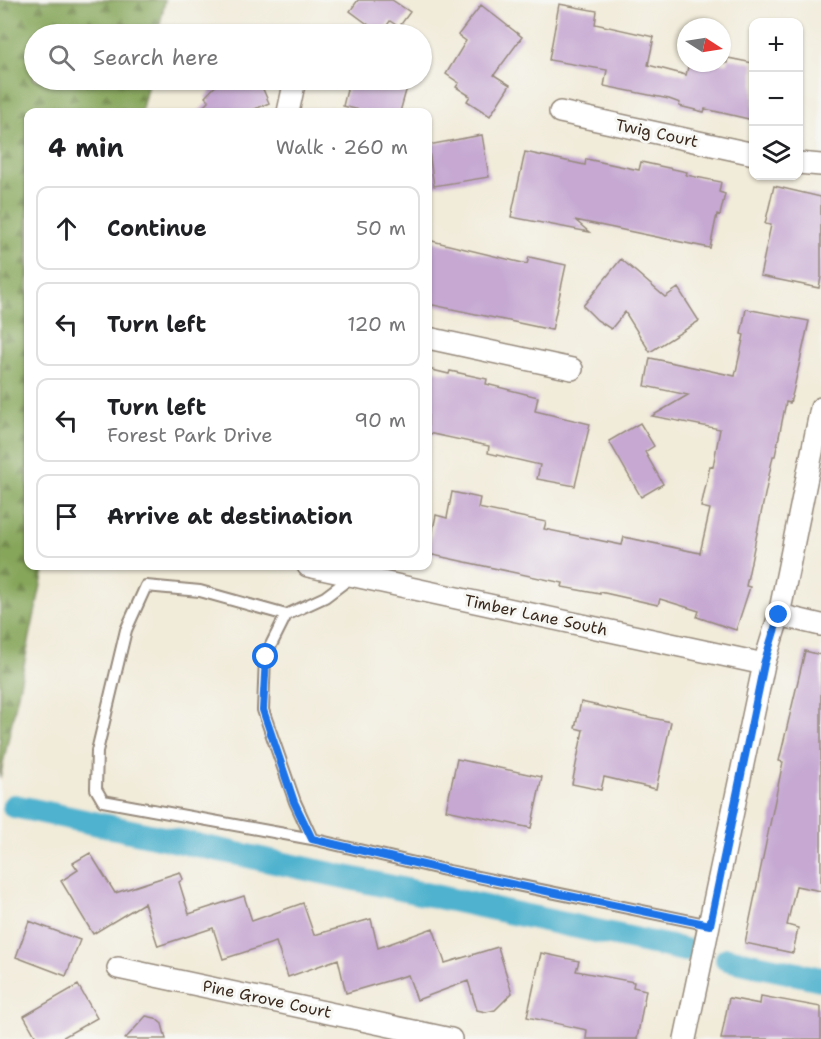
<!DOCTYPE html>
<html lang="en">
<head>
<meta charset="utf-8">
<style>
	:root { --surface:#fff; --page:#f2f2f2; --text:#202124; --muted:#757577; --line:#e0e0e0 }
	body { margin:0; font-family:"Shantell Sans",sans-serif; background:var(--page); color:var(--text) }
	.controls { position:absolute; right:18px; top:18px; display:grid; overflow:hidden; border-radius:12px; box-shadow:0 2px 4px #0004 }
	.controls button { width:54px; height:54px; display:grid; place-items:center; padding:0; border:0; border-bottom:2px solid var(--line); background:var(--surface); color:var(--text); font:30px sans-serif }
	.compass { position:absolute; left:677px; top:18px; width:54px; height:54px; border-radius:50%; background:var(--surface); box-shadow:0 2px 4px #0004; rotate:102deg }
	.stop { position:absolute; width:18px; height:18px; margin:-14px; border:4px solid #1a73e8; border-radius:50%; background:#fff }
	.stop.end { background:#1a73e8; border-color:#fff; box-shadow:0 2px 6px #0008 }
	.list { margin:0; padding:0; list-style:none }
	h2 { display:flex; justify-content:space-between; align-items:center; height:78px; margin:0; padding:0 24px; font-size:26px }
	h2 small { font-size:20px; font-weight:400; color:var(--muted) }
	.list li { display:grid; grid-template-columns:39px 1fr auto; gap:18px; align-items:center; box-sizing:border-box; height:84px; margin:0 12px 12px; padding:0 12px; border:2px solid var(--line); border-radius:12px }
	.list b { display:block; font-size:22px; white-space:nowrap }
	.list p { margin:0; font-size:20px; white-space:nowrap; color:var(--muted) }
	.list em { font-size:20px; font-style:normal; color:var(--muted) }
	.icon { flex:none; width:33px; height:33px; fill:none; stroke:currentColor; stroke-width:2; stroke-linecap:round; stroke-linejoin:round }
	.map { position:relative; flex:none; width:821px; height:1039px; overflow:hidden }
	.search { position:absolute; background:var(--surface); box-shadow:0 2px 4px #0004; left:24px; top:24px; width:408px; height:66px; display:flex; align-items:center; gap:15px; box-sizing:border-box; padding:0 21px; border-radius:33px; color:var(--muted); font-size:22px }
	.panel { position:absolute; background:var(--surface); box-shadow:0 2px 4px #0004; left:24px; top:108px; width:408px; height:462px; border-radius:12px }
	.map>svg:first-child { display:block }
	.forest { fill:url(#forest-firs); stroke:#60683c; stroke-width:1.5 }
	.lines { fill:none; stroke-linecap:round; stroke-linejoin:round }
	.canal { stroke:#4fb2ce; stroke-width:24 }
	.building { fill:#c6a8d2 }
	.service-casing { stroke:#968a7c; stroke-width:14 }
	.minor-casing { stroke:#968a7c; stroke-width:24 }
	.service { stroke:#fff; stroke-width:10 }
	.minor { stroke:#fff; stroke-width:21 }
	.route { stroke:#1a73e8; stroke-width:8 }
	.labels { text-anchor:middle; dominant-baseline:central; stroke-width:6; stroke-linejoin:round; paint-order:stroke }
	.street-label { font-size:16px; fill:#3b2a1e; stroke:#f6f6f2 }
</style>
</head>
<body>
<div class="map">
<svg width="821" height="1039" viewBox="0 0 821 1039">
	<defs>
		<pattern id="forest-firs" width="22" height="20" patternUnits="userSpaceOnUse" patternTransform="scale(1.5)"><rect width="22" height="20" fill="#86a65a"/><path d="M5 1l3.5 6h-7zM16 11l3.5 6h-7z" fill="#6f874a"/></pattern>
	</defs>
	<rect width="100%" height="100%" fill="#f6f6f2"/>
	<filter id="ink" filterUnits="userSpaceOnUse"><feTurbulence type="fractalNoise" baseFrequency=".0167" numOctaves="2"/><feDisplacementMap in="SourceGraphic" scale="12" xChannelSelector="R" yChannelSelector="G"/><feConvolveMatrix kernelMatrix="1 2 1 2 8 2 1 2 1" color-interpolation-filters="sRGB"/></filter>
	<filter id="wash" filterUnits="userSpaceOnUse"><feTurbulence type="fractalNoise" baseFrequency=".008" numOctaves="4" result="noise"/><feDisplacementMap in="SourceGraphic" scale="24" xChannelSelector="R" yChannelSelector="G"/><feGaussianBlur stdDeviation="1.35" result="paint"/><feColorMatrix in="noise" values="0 0 0 0 0 0 0 0 0 0 0 0 0 0 0 0 0 1.4 0 .05"/><feComposite in="paint" operator="in"/></filter>
	<g filter="url(#wash)">
		<rect width="100%" height="100%" fill="#f1ebd9"/>
		<!-- forest -->
		<path class="forest" d="M0,0H165L158,34H34V80H149L141,112H28V566H45L0,778Z"/>
		<g class="lines">
			<!-- canal -->
			<path class="canal" d="M14,806L685,950
				M727,959L821,979"/>
		</g>
		<g id="blocks">
			<!-- building -->
			<path class="building" d="M358,0H392L410,12L399,27L390,21L381,34L350,11Z
				M559,4L597,11L595,24L654,37L648,65L686,75L689,63H727L728,58L753,63V120L705,109L704,112L679,106L680,103L669,99L604,86L607,70L549,60Z
				M481,5L522,37L494,75L510,85L490,116L467,101L470,96L456,87L459,83L446,74L466,41L458,35Z
				M221,80H259L269,103L248,112H198L209,101L205,97Z
				M345,80H409L400,112H368L343,106L347,90Z
				M482,135L489,177L434,186L428,145Z
				M525,152L585,165L586,159L639,170L641,162L687,172L686,175L721,182L719,192L725,194L720,215L717,214L710,248L575,220L589,232L511,217Z
				M774,186L821,197V277L819,288L760,276L771,225L765,224Z
				M428,240L527,264L529,257L566,265L552,330L428,304Z
				M621,259L665,297L678,288L699,321L650,352L625,312L611,329L597,320L583,306Z
				M746,309L809,321L793,392L790,403L786,402L775,456H773L746,586L750,587L736,630L697,617L699,611L660,599L658,605L600,592V594L562,587L563,583L428,554L436,515L447,518L452,492L480,498L478,508L546,522L544,529L622,545L624,537L700,553L710,509L701,507L710,466L713,467L720,429L652,416L688,395L645,386L650,358L735,376L744,335L741,334Z
				M428,369L449,374L450,371L487,379L486,384L538,397L535,411L590,424L575,486L537,479L540,465L488,453L489,446L428,433Z
				M640,423L654,446L645,452L663,484L641,497L609,441Z
				M805,651L821,655V891L796,886L787,925L798,928L793,953L745,943L783,762L779,761Z
				M581,702L671,722L656,789L604,777L601,790L572,784L583,730L575,728Z
				M457,759L542,777L531,828L446,810Z
				M90,853L115,893L180,872L183,879L179,882L189,914L244,896L252,921L303,903L314,935L371,919L378,948L433,928L445,963L498,947L512,993L495,1010L486,1012L477,1010L468,981L417,1000L408,975L346,993L338,959L288,977L276,942L223,959L213,928L158,946L144,903L93,934L61,881L78,870L73,863Z
				M29,921L80,940L66,976L16,957Z
				M541,953L579,961L576,971L634,982L633,987L646,990L637,1039H586L587,1030L527,1017Z
				M78,985L97,1018L60,1039H37L24,1016Z
				M761,996L821,1007V1039H721L729,998L760,1004Z
				M146,1016L155,1018L162,1024L166,1039H125Z"/>
		</g>
	</g>
	<g filter="url(#ink)">
		<use href="#blocks" fill-opacity="0" stroke="#968a7c" stroke-width="1.5"/>
		<g class="lines">
			<defs>
				<path id="service" d="M353,576L325,597L286,615L265,657L263,710L295,802L312,839L449,871L710,925
					M286,615L200,591L146,586L126,630L97,751L96,789L103,801L312,839"/>
				<path id="minor" d="M288,112L295,80
					M560,112L754,154
					M798,163L821,165
					M428,338L572,369
					M308,566L764,664
					M779,615L821,625
					M118,968L451,1039
					M685,1039L764,664L779,615L821,408"/>
			</defs>
			<!-- service casing -->
			<use href="#service" class="service-casing"/>
			<!-- minor casing -->
			<use href="#minor" class="minor-casing"/>
			<!-- service -->
			<use href="#service" class="service"/>
			<!-- minor -->
			<use href="#minor" class="minor"/>
		</g>
	</g>
	<g class="lines" filter="url(#ink)">
		<!-- route -->
		<path class="route" d="M266,657L263,710L294,802L312,839L449,871L710,925L764,664L779,615"/>
	</g>
	<g class="labels">
		<!-- street labels -->
		<g class="street-label">
			<text transform="translate(657 133) rotate(12)">Twig Court</text>
			<text transform="translate(536 615) rotate(12)">Timber Lane South</text>
			<text transform="translate(267 999) rotate(12)">Pine Grove Court</text>
		</g>
	</g>
</svg>
<div class="controls">
<button>+</button>
<button>−</button>
<button><svg class="icon" aria-label="layers" viewBox="0 0 24 24"><path d="M12 4l9 5-9 5-9-5zM3 14l9 5 9-5"/></svg></button>
</div>
<svg class="compass" viewBox="-18 -18 36 36"><path d="M0-13l5 13h-10z" fill="#e53935"/><path d="M0 13l5-13h-10z" fill="#757577"/></svg>
<div class="stop" style="left:266px;top:657px"></div>
<div class="stop end" style="left:779px;top:615px"></div>
<div class="search"><svg class="icon" aria-label="search" viewBox="0 0 24 24"><circle cx="10" cy="10" r="6"/><path d="M15 15l6 6"/></svg>Search here</div>
<section class="panel">
<h2>4 min<small>Walk · 260 m</small></h2>
<ul class="list">
<li><svg class="icon" aria-label="ahead" viewBox="0 0 24 24"><path d="M12 20V5M6 11l6-6 6 6"/></svg><div><b>Continue</b></div><em>50 m</em></li>
<li><svg class="icon" aria-label="left" viewBox="0 0 24 24"><path d="M17 20v-9H6M10 6l-5 5 5 5"/></svg><div><b>Turn left</b></div><em>120 m</em></li>
<li><svg class="icon" aria-label="left" viewBox="0 0 24 24"><path d="M17 20v-9H6M10 6l-5 5 5 5"/></svg><div><b>Turn left</b><p>Forest Park Drive</p></div><em>90 m</em></li>
<li><svg class="icon" aria-label="arrive" viewBox="0 0 24 24"><path d="M6 21V4h12l-3 4 3 4H6"/></svg><div><b>Arrive at destination</b></div></li>
</ul>
</section>
</div>
</body>
</html>
